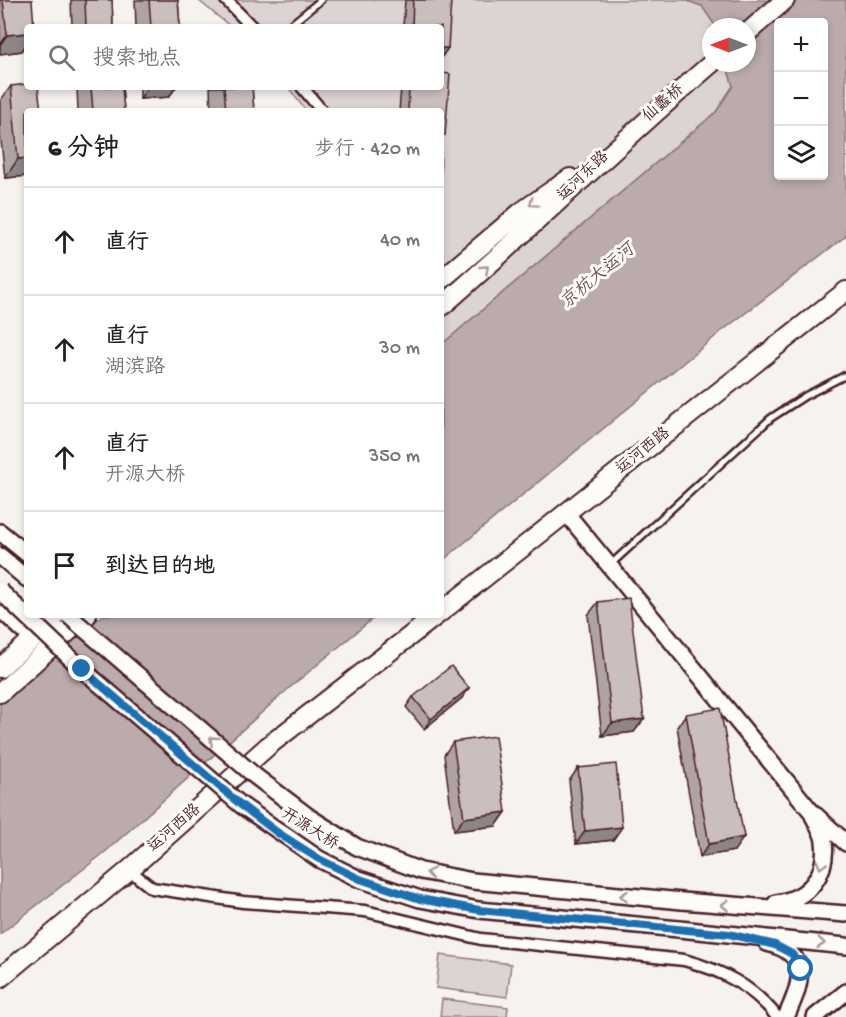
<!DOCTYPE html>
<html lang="zh">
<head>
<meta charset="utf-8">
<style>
	:root { --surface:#fff; --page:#f2f2f2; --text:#202124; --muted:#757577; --line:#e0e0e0 }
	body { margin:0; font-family:"Gochi Hand","LXGW WenKai TC",sans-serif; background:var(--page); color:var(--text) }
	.controls { position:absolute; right:18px; top:18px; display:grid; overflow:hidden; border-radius:6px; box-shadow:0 3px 9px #0003 }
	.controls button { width:54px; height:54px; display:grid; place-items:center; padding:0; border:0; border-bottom:2px solid var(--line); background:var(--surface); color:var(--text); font:30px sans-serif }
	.compass { position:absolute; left:702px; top:18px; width:54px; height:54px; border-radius:50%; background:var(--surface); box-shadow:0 3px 9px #0003; rotate:270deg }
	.stop { position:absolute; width:18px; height:18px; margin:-14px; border:4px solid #1f6fb2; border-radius:50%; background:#fff }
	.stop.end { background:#1f6fb2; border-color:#fff; box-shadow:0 2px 6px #0008 }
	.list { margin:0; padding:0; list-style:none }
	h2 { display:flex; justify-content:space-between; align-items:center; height:78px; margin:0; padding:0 24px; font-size:26px }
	h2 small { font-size:20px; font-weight:400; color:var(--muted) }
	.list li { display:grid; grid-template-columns:39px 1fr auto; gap:18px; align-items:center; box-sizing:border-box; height:108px; padding:0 24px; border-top:2px solid var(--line) }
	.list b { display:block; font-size:22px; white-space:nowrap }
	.list p { margin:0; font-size:20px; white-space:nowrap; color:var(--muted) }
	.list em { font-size:20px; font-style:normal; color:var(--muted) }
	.icon { flex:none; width:33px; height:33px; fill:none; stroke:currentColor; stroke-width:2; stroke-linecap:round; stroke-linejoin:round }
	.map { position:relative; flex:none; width:846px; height:1017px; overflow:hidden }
	.search { position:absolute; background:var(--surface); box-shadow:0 3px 9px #0003; left:24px; top:24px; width:420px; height:66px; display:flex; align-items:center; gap:15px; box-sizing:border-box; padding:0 21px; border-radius:6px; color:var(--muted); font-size:22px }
	.panel { position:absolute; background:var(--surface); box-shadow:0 3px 9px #0003; left:24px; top:108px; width:420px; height:510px; border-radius:6px }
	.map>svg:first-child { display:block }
	.green { fill:#dcd4d2; stroke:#937a7e; stroke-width:1.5 }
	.water { fill:#bbabac; stroke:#8e7378; stroke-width:1.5; fill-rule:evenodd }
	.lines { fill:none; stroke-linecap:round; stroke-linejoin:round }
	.service-casing { stroke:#4a1f2b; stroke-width:10 }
	.minor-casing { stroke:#4a1f2b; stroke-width:15 }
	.secondary-casing { stroke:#4a1f2b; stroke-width:20 }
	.primary-casing { stroke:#4a1f2b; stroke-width:22 }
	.service { stroke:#fdfcf7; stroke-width:5 }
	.minor { stroke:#fdfcf7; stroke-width:10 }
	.secondary { stroke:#fdfcf7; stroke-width:15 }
	.primary { stroke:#fdfcf7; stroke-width:18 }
	.secondary-bridge-casing { stroke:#4a1f2b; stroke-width:20; stroke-linecap:butt }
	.secondary-bridge { stroke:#fdfcf7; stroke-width:15 }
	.wall { fill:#afa4a3; stroke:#4a1f2b; stroke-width:1.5 }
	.shaded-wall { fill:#8e8685; stroke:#4a1f2b; stroke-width:1.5 }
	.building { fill:#cbbfbe; stroke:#4a1f2b; stroke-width:1.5 }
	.oneway { stroke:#ac999b }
	.route { stroke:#1f6fb2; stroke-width:8 }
	.labels { text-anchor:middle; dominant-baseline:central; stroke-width:6; stroke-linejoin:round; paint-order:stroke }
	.street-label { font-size:16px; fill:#4a1f2b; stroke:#fdfcf7 }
	.water-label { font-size:18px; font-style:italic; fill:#725058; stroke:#fdfcf7 }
</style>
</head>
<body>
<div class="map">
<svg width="846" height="1017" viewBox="0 0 846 1017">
	<rect width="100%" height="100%" fill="#f6f3ef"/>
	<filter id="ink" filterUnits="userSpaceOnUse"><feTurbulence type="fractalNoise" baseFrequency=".0167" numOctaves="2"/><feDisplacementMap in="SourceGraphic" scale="12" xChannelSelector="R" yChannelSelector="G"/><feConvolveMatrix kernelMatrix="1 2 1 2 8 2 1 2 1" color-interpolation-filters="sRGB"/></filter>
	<g filter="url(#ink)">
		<!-- green -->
		<path class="green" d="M198,0H685L702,6L716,27H711V63H726L733,86L716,112L441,345V111H306L288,87H441V27H231Z
			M440,955L511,964L507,997L436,988Z
			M442,999L508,1007L507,1017H440Z"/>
		<!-- water -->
		<path class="water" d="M685,0H846V236L722,331L441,562V345L716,112L733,86L726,63H747V27H716L702,6ZM778,22H824V176H778Z
			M103,615H377L287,690L104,853L0,934V701Z"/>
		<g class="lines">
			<defs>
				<path id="service" d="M288,27L321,0
					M610,565L771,418L805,396L846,375"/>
				<path id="minor" d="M226,0L252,27
					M302,87L322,111
					M129,870L152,888L243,902L365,911L481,939L684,960C721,970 753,986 777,1017"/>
				<path id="secondary" d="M567,514L810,810L846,843
					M0,532L27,554
					M0,556L27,579
					M0,609L34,640
					M682,901L846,914
					M776,903C809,899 828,874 824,841C823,833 817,823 813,816
					M679,929L846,946
					M767,943C813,954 801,984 786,1017
					M815,1017L846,992"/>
				<path id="primary" d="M747,33L785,0
					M441,280L521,212L570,178
					M441,307C533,227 620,142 712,63
					M441,612L846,291
					M0,668L60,615
					M0,693L87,615
					M0,978L129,870L268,746L437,615"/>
			</defs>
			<!-- service casing -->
			<use href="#service" class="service-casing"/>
			<!-- minor casing -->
			<use href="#minor" class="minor-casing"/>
			<!-- secondary casing -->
			<use href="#secondary" class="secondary-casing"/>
			<!-- primary casing -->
			<use href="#primary" class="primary-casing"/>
			<!-- service -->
			<use href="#service" class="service"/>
			<!-- minor -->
			<use href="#minor" class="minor"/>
			<!-- secondary -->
			<use href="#secondary" class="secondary"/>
			<!-- primary -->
			<use href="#primary" class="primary"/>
			<defs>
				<path id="secondary-bridge" d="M0,591L82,669L241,805L319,859L359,879L420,899L479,910L679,929
					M68,615L255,776L309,817L357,847L421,871L473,881L682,901"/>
			</defs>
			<!-- secondary-bridge casing -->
			<use href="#secondary-bridge" class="secondary-bridge-casing"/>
			<!-- secondary-bridge -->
			<use href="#secondary-bridge" class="secondary-bridge"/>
		</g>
		<!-- wall -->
		<path class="wall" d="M0,0H32L22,51L0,54Z
			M71,0H112L113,27H72Z
			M135,0H178L180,27H136Z
			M405,0H451L441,27H403Z
			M11,86L27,111V176L5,178L0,132V101Z
			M77,87H122L124,111H78Z
			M140,87H176L169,97L140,99Z
			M210,87H252L254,111H211Z
			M401,87H441V111H399Z
			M598,602L644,719L634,732L602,736L588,615Z
			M469,688L462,698L424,729L406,707L413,697Z
			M686,714L734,851L700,857L677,727Z
			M453,742L506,812L496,826L454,831L444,755Z
			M578,768L613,840L576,844L569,781Z"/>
		<!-- shaded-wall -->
		<path class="shaded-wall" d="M27,33V43L22,51L0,54V45L7,35Z
			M441,48H448L441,58Z
			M148,87H176L169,97L140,99Z
			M27,158V176L5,178L18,159Z
			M469,688L462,698L424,729L431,719Z
			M644,719L634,732L602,736L612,723Z
			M506,812L496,826L454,831L464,818Z
			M622,827L613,840L576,844L585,831Z
			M744,837L734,851L700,857L709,844Z"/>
		<!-- building -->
		<path class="building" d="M3,0H32L34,27H27V33L7,35Z
			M85,0H112L113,27H86Z
			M149,0H178L180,27H151Z
			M413,0H451L448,48H441V27H412Z
			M250,26V27H221Z
			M441,73L450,74L445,135L441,134V111H408L409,87H441Z
			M27,84V87H38L41,111H27V158L18,159L11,86Z
			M91,87H122L124,111H93Z
			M224,87H252L254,111H226Z
			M629,598L644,719L612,723L598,602Z
			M451,666L469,688L431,719L413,697Z
			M720,708L744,837L709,844L686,714Z
			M495,736L506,812L464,818L453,742Z
			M616,764L622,827L585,831L578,768Z"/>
		<!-- one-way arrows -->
		<defs><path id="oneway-chevron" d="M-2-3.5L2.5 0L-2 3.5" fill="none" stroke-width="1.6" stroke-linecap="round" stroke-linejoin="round" transform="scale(1.5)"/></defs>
		<g class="oneway">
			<use href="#oneway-chevron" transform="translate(533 203) rotate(145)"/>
			<use href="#oneway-chevron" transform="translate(485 269) rotate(-41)"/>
			<use href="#oneway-chevron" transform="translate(213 740) rotate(-139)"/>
			<use href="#oneway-chevron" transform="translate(821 865) rotate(105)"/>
			<use href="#oneway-chevron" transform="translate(430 873) rotate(-169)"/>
			<use href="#oneway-chevron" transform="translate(624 896) rotate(-175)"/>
			<use href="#oneway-chevron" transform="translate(725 905) rotate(-176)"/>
			<use href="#oneway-chevron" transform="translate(821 943) rotate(6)"/>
		</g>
	</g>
	<g class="lines" filter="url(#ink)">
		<!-- route -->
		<path class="route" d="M82,669L241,805L278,833L319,859L360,879L420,899L479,910L729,934L775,945L792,954L801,969"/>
	</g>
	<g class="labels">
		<!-- street labels -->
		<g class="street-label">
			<text transform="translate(664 104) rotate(-41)">仙蠡桥</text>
			<text transform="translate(584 177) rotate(-44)">运河东路</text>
			<text transform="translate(644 452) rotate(-39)">运河西路</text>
			<text transform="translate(175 829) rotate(-41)">运河西路</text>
			<text transform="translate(309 830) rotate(32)">开源大桥</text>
		</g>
		<!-- water labels -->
		<g class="water-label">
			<text transform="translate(598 277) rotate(-40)">京杭大运河</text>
		</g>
	</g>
</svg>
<div class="controls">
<button>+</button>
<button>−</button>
<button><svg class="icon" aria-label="layers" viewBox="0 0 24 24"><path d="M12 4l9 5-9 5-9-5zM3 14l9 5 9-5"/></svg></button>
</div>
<svg class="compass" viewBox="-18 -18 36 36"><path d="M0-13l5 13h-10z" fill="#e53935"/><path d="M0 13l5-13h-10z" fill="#757577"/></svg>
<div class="stop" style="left:801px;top:969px"></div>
<div class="stop end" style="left:82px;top:669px"></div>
<div class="search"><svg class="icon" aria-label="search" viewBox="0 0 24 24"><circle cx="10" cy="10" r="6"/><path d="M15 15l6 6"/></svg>搜索地点</div>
<section class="panel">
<h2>6 分钟<small>步行 · 420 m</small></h2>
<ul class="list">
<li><svg class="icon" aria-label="ahead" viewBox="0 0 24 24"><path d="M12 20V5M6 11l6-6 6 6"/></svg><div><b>直行</b></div><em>40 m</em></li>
<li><svg class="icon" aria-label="ahead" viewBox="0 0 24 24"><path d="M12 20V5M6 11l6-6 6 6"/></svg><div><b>直行</b><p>湖滨路</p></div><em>30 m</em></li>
<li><svg class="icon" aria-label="ahead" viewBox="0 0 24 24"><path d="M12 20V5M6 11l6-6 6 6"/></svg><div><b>直行</b><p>开源大桥</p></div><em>350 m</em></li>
<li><svg class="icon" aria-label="arrive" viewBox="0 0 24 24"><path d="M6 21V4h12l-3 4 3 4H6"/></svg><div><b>到达目的地</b></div></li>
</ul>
</section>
</div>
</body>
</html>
